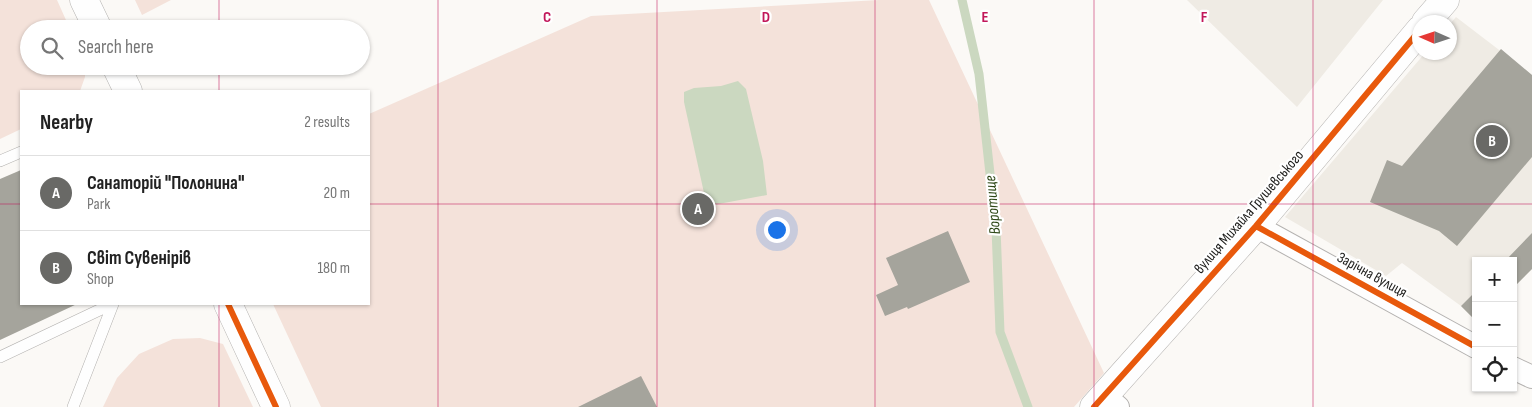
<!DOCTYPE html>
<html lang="en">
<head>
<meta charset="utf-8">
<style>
	:root { --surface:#fff; --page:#f2f2f2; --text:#222; --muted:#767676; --line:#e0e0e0; --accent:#696966 }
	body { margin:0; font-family:"Sofia Sans Condensed",sans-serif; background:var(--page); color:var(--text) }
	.controls { position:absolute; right:15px; bottom:15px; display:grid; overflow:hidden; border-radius:0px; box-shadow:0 1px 4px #0004 }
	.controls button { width:45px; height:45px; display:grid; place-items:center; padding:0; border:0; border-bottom:1px solid var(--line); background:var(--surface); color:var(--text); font:25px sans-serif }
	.compass { position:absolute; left:1412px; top:15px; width:45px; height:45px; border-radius:50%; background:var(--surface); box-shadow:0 1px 4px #0004; rotate:273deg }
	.you { position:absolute; left:776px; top:229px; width:18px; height:18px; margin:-12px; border:4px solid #fff; border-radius:50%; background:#1a73e8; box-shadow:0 0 0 8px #1a73e833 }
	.badge { display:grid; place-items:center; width:32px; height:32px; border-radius:50%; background:var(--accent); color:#fff; font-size:16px; font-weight:700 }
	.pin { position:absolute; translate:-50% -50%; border:2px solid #fff; box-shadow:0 1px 5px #0006 }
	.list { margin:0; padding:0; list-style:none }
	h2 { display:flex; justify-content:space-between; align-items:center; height:65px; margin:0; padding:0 20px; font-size:21px }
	h2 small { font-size:16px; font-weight:400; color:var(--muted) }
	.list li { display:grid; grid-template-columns:32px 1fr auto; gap:15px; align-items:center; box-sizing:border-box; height:75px; padding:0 20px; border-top:1px solid var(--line) }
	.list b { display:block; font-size:19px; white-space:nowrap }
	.list p { margin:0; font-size:16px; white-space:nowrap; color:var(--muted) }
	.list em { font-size:16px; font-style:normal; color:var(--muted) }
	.icon { flex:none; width:28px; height:28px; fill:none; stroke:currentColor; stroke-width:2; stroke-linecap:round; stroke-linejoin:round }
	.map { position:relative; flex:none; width:1532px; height:407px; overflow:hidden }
	.search { position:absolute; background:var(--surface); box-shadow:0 1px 4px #0004; left:20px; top:20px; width:350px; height:55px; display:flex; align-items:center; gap:12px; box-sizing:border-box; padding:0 18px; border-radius:28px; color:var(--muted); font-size:19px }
	.panel { position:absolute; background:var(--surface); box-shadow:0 1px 4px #0004; left:20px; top:90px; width:350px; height:215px; border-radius:0px }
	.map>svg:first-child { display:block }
	.built { fill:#efebe4 }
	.green { fill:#f4e2da }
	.water { fill:#cbd8c0 }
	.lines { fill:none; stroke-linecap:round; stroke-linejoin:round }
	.stream { stroke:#cbd8c0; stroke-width:9 }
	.building { fill:#a5a49c }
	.service-casing { stroke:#b4b2b0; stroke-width:12 }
	.minor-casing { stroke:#b4b2b0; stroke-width:24 }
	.tertiary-casing { stroke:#b4b2b0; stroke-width:29 }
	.service { stroke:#fefefe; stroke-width:11 }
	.minor { stroke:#fefefe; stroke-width:22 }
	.tertiary { stroke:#fefefe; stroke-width:28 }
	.cycleway-casing { stroke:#fff; stroke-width:9 }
	.cycleway { stroke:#e8590c; stroke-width:6 }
	.grid { fill:none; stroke:#c2185b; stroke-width:1; stroke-opacity:0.55 }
	.labels { text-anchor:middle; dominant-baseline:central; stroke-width:4.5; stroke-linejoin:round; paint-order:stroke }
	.street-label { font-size:15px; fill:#1b1b19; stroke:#fff }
	.water-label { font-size:16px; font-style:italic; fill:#2e4817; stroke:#fff }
	.grid-label { font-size:16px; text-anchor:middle; font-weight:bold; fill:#c2185b; stroke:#fff; stroke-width:4.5; stroke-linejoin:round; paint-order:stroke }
</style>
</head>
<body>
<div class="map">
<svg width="1532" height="407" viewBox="0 0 1532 407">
	<rect width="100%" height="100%" fill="#fbf9f6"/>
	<!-- built -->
	<path class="built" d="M1187,0H1383L1297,107Z
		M1456,17L1532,75V269L1513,288V261H1476V321L1461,306L1402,263L1386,276L1285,217L1425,53L1450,52V24Z"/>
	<!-- green -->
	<path class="green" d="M0,0H57L70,29H29V66H85V77L80,91H21V129L0,139Z
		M135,0H171L142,15Z
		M879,0H929L1104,373L1074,407H321L273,304H369V114L591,16Z
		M200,338L223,344L253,407H103L117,378L139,354L173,339Z"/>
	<!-- water -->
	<path class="water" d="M738,81L746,89L763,161L767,195L713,205L706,202L684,102V92L694,88L721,86Z"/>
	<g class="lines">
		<!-- stream -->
		<path class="stream" d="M962,0L979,74L996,228L1000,332L1028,407"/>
	</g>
	<!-- building -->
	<path class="building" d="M1501,49L1532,75V157L1457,246L1439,231L1370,202L1387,160L1402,166Z
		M21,170V304H77L0,340V179Z
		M948,231L970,282L908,309L907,307L885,316L876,295L898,285L886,258Z
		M1532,233V269L1513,288V261H1505Z
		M1476,291V321L1461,306Z
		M641,376L657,407H578Z"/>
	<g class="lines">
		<defs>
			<path id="service" d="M0,161L21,152
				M0,357L112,304
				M73,407L113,304"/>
			<path id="minor" d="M1256,226L1476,347
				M1513,368L1532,377
				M1104,395L1118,407"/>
			<path id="tertiary" d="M84,0L98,29
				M1426,22L1445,0
				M116,66L128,91
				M228,304L276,407
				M1094,407L1256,226L1420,30"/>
		</defs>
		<!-- service casing -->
		<use href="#service" class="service-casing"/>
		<!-- minor casing -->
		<use href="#minor" class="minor-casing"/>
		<!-- tertiary casing -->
		<use href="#tertiary" class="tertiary-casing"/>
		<!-- service -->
		<use href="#service" class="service"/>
		<!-- minor -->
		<use href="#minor" class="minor"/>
		<!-- tertiary -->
		<use href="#tertiary" class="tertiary"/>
		<defs>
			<path id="cycleway" d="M1256,226L1476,347
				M228,304L276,407
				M1094,407L1256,226L1420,30"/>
		</defs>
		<!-- cycleway casing -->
		<use href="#cycleway" class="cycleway-casing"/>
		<!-- cycleway -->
		<use href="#cycleway" class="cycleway"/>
	</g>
	<!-- grid -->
	<path class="grid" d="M219,0V29M438,0V407M657,0V407M875,0V407M1094,0V407M1313,0V407M219,66V91M0,204H21M369,204H1532M219,304V407"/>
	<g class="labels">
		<!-- street labels -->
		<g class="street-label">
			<text transform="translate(1249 212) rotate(-49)">вулиця Михайла Грушевського</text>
			<text transform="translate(1372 275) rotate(29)">Зарічна вулиця</text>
		</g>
		<!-- water labels -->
		<g class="water-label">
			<text transform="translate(993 205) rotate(-95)">Воротище</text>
		</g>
	</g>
	<g class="grid-label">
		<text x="547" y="22">C</text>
		<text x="766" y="22">D</text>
		<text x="985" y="22">E</text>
		<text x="1204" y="22">F</text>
	</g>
</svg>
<div class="controls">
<button>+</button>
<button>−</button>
<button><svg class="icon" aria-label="locate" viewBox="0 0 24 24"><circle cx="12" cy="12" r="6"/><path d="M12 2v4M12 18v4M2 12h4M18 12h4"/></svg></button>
</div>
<svg class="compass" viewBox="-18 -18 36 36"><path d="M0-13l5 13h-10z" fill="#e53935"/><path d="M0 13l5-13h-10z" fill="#767676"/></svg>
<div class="you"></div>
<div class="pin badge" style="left:698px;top:209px">A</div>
<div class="pin badge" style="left:1492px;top:141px">B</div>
<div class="search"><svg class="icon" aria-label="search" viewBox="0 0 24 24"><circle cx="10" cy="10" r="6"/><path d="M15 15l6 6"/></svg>Search here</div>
<section class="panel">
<h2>Nearby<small>2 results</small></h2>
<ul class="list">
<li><span class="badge">A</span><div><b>Санаторій &quot;Полонина&quot;</b><p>Park</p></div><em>20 m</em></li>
<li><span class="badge">B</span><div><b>Світ Сувенірів</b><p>Shop</p></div><em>180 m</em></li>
</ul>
</section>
</div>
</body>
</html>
